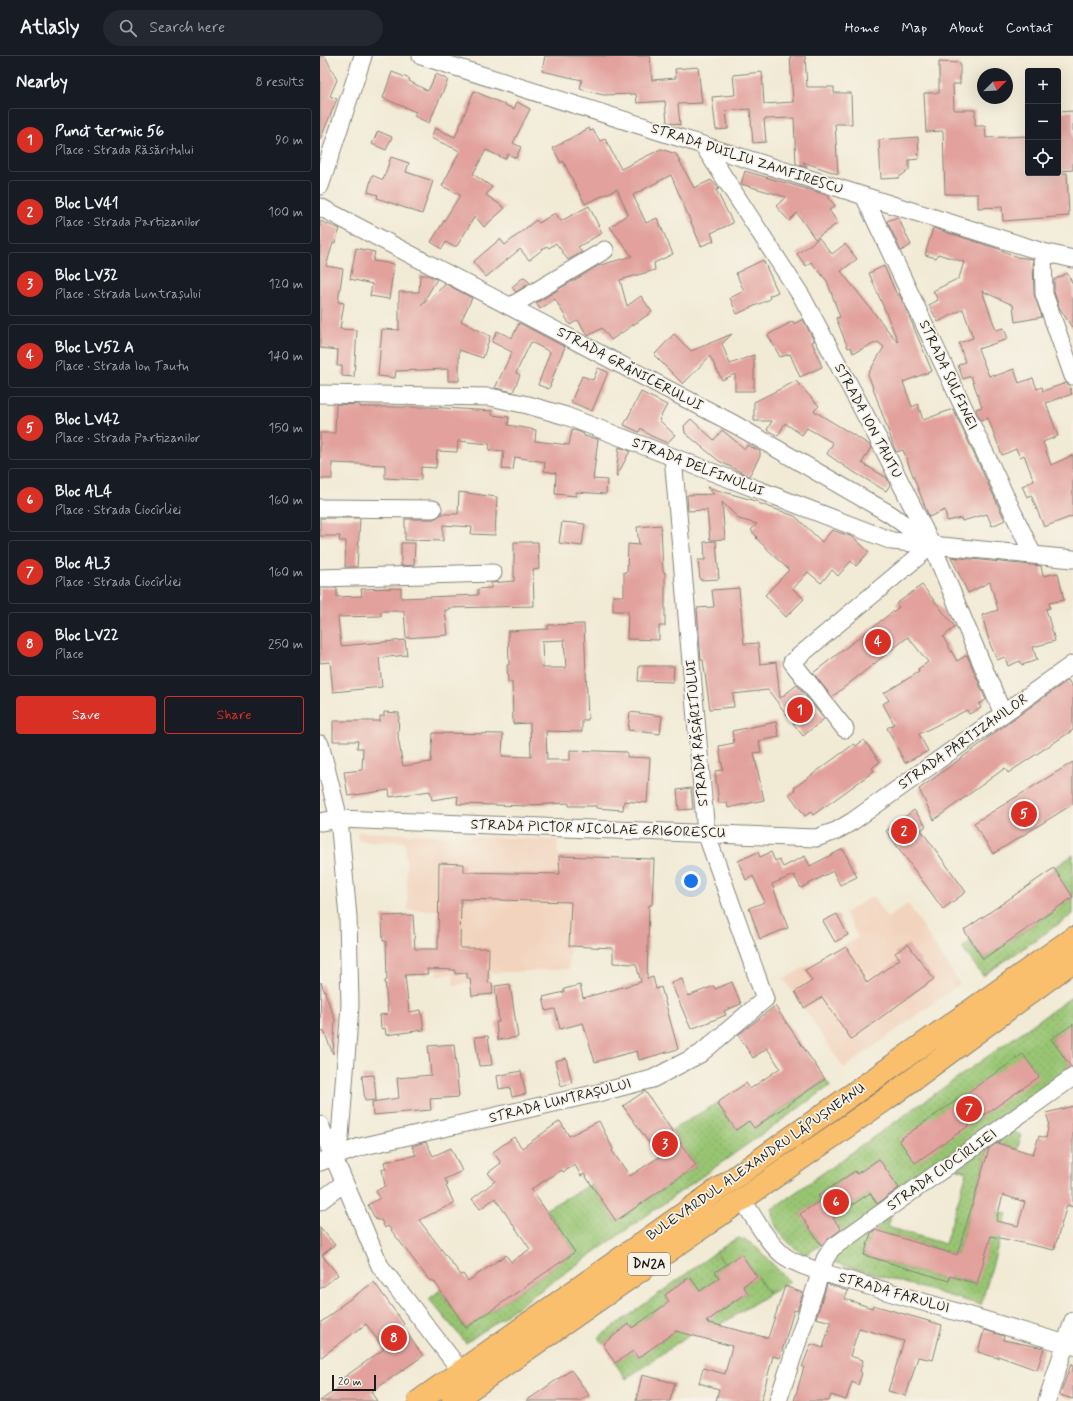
<!DOCTYPE html>
<html lang="en">
<head>
<meta charset="utf-8">
<style>
	:root { --surface:#171b24; --page:#242831; --text:#f1f3f6; --muted:#9ea1a6; --line:#363941; --accent:#d93025 }
	body { margin:0; font-family:Mynerve,sans-serif; background:var(--page); color:var(--text) }
	.controls { position:absolute; right:12px; top:12px; display:grid; overflow:hidden; border-radius:4px; box-shadow:0 4px 16px #0002 }
	.controls button { width:36px; height:36px; display:grid; place-items:center; padding:0; border:0; border-bottom:1px solid var(--line); background:var(--surface); color:var(--text); font:20px sans-serif }
	.compass { position:absolute; left:657px; top:12px; width:36px; height:36px; border-radius:50%; background:var(--surface); box-shadow:0 4px 16px #0002; rotate:66deg }
	.scale { position:absolute; left:12px; bottom:10px; width:44px; box-sizing:border-box; padding-left:4px; border:2px solid #1c1c1c; border-top:0; font-size:11px; line-height:14px; white-space:nowrap; color:#1c1c1c; -webkit-text-stroke:3px #f7f3e8; paint-order:stroke }
	.you { position:absolute; left:371px; top:825px; width:14px; height:14px; margin:-10px; border:3px solid #fff; border-radius:50%; background:#1a73e8; box-shadow:0 0 0 6px #1a73e833 }
	.badge { display:grid; place-items:center; width:26px; height:26px; border-radius:50%; background:var(--accent); color:#fff; font-size:13px; font-weight:700 }
	.pin { position:absolute; translate:-50% -50%; border:2px solid #fff; box-shadow:0 1px 4px #0006 }
	.list { margin:0; padding:0; list-style:none }
	h2 { display:flex; justify-content:space-between; align-items:center; height:52px; margin:0; padding:0 16px; font-size:17px }
	h2 small { font-size:13px; font-weight:400; color:var(--muted) }
	.list li { display:grid; grid-template-columns:26px 1fr auto; gap:12px; align-items:center; box-sizing:border-box; height:64px; margin:0 8px 8px; padding:0 8px; border:1px solid var(--line); border-radius:4px }
	.list b { display:block; font-size:15px; white-space:nowrap }
	.list p { margin:0; font-size:13px; white-space:nowrap; color:var(--muted) }
	.list em { font-size:13px; font-style:normal; color:var(--muted) }
	.actions { display:flex; gap:8px; padding:12px 16px }
	.actions a { flex:1; padding:9px 0; border:1px solid var(--accent); border-radius:4px; text-align:center; font-size:14px; color:var(--accent) }
	.actions .main { background:var(--accent); color:#fff }
	.icon { flex:none; width:22px; height:22px; fill:none; stroke:currentColor; stroke-width:2; stroke-linecap:round; stroke-linejoin:round }
	.map { position:relative; flex:none; width:753px; height:1345px; overflow:hidden }
	header { display:flex; align-items:center; gap:24px; box-sizing:border-box; height:56px; padding:0 20px; background:var(--surface); border-bottom:1px solid var(--line) }
	header strong { font-size:19px }
	nav { display:flex; gap:22px; margin-inline-start:auto; font-size:14px }
	.search { width:280px; height:36px; background:var(--page); display:flex; align-items:center; gap:10px; box-sizing:border-box; padding:0 14px; border-radius:22px; color:var(--muted); font-size:15px }
	main { display:flex }
	aside { flex:1; background:var(--surface) }
	.map>svg:first-child { display:block }
	.built { fill:#f2d4be }
	.grass { fill:url(#grass-tufts); stroke:#5a7047 }
	.garden { fill:url(#garden-dots); stroke:#5a7047 }
	.building { fill:#e2a19c; fill-rule:evenodd }
	.lines { fill:none; stroke-linecap:round; stroke-linejoin:round }
	.minor-casing { stroke:#868378; stroke-width:19 }
	.major-casing { stroke:#868378; stroke-width:24 }
	.minor { stroke:#fff; stroke-width:17 }
	.major { stroke:#f9bf6d; stroke-width:22 }
	.labels { text-anchor:middle; dominant-baseline:central; stroke-width:3.5; stroke-linejoin:round; paint-order:stroke }
	.shield { fill:#f7f3e8; stroke:#5e5c59; stroke-width:1 }
	.shield-label { font-size:13px; font-weight:bold; fill:#1c1c1c }
	.street-label { font-size:14px; fill:#1c1c1c; stroke:#f7f3e8 }
</style>
</head>
<body>
<header>
<strong>Atlasly</strong>
<div class="search"><svg class="icon" aria-label="search" viewBox="0 0 24 24"><circle cx="10" cy="10" r="6"/><path d="M15 15l6 6"/></svg>Search here</div>
<nav><a>Home</a><a>Map</a><a>About</a><a>Contact</a></nav>
</header>
<main>
<aside>
<h2>Nearby<small>8 results</small></h2>
<ul class="list">
<li><span class="badge">1</span><div><b>Punct termic 56</b><p>Place · Strada Răsăritului</p></div><em>90 m</em></li>
<li><span class="badge">2</span><div><b>Bloc LV41</b><p>Place · Strada Partizanilor</p></div><em>100 m</em></li>
<li><span class="badge">3</span><div><b>Bloc LV32</b><p>Place · Strada Luntrașului</p></div><em>120 m</em></li>
<li><span class="badge">4</span><div><b>Bloc LV52 A</b><p>Place · Strada Ion Tautu</p></div><em>140 m</em></li>
<li><span class="badge">5</span><div><b>Bloc LV42</b><p>Place · Strada Partizanilor</p></div><em>150 m</em></li>
<li><span class="badge">6</span><div><b>Bloc AL4</b><p>Place · Strada Ciocîrliei</p></div><em>160 m</em></li>
<li><span class="badge">7</span><div><b>Bloc AL3</b><p>Place · Strada Ciocîrliei</p></div><em>160 m</em></li>
<li><span class="badge">8</span><div><b>Bloc LV22</b><p>Place</p></div><em>250 m</em></li>
</ul>
<div class="actions"><a class="main">Save</a><a>Share</a></div>
</aside>
<div class="map">
<svg width="753" height="1345" viewBox="0 0 753 1345">
	<defs>
		<pattern id="grass-tufts" width="24" height="20" patternUnits="userSpaceOnUse"><rect width="24" height="20" fill="#98c572"/><path d="M3 7l-1-3M5 7V3M7 7l1-3M15 17l-1-3M17 17v-4M19 17l1-3" fill="none" stroke="#82a962"/></pattern>
		<pattern id="garden-dots" width="8" height="8" patternUnits="userSpaceOnUse"><rect width="8" height="8" fill="#98c572"/><path d="M2 2h.1M6 6h.1" fill="none" stroke="#82a962" stroke-width="1.8" stroke-linecap="round"/></pattern>
	</defs>
	<rect width="100%" height="100%" fill="#f7f3e8"/>
	<filter id="ink" filterUnits="userSpaceOnUse"><feTurbulence type="fractalNoise" baseFrequency=".025" numOctaves="2"/><feDisplacementMap in="SourceGraphic" scale="8" xChannelSelector="R" yChannelSelector="G"/><feConvolveMatrix kernelMatrix="1 2 1 2 8 2 1 2 1" color-interpolation-filters="sRGB"/></filter>
	<filter id="wash" filterUnits="userSpaceOnUse"><feTurbulence type="fractalNoise" baseFrequency=".012" numOctaves="4" result="noise"/><feDisplacementMap in="SourceGraphic" scale="16" xChannelSelector="R" yChannelSelector="G"/><feGaussianBlur stdDeviation="0.9" result="paint"/><feColorMatrix in="noise" values="0 0 0 0 0 0 0 0 0 0 0 0 0 0 0 0 0 1.4 0 .05"/><feComposite in="paint" operator="in"/></filter>
	<g filter="url(#wash)">
		<rect width="100%" height="100%" fill="#f1ead5"/>
		<!-- built -->
		<path class="built" d="M37,776L237,784L240,818L251,846L249,913L170,917V926L134,929L133,918L117,919L119,854H88L85,786L38,785Z
			M553,840L567,862L588,848L640,928L524,1012L464,923L538,881L525,857Z"/>
		<!-- grass -->
		<path class="grass" d="M419,1182L433,1188L470,1226L449,1238L421,1198L405,1209L396,1196L410,1186Z"/>
		<!-- garden -->
		<path class="garden" d="M753,799V841L734,812Z
			M753,841V858L663,920L642,892L651,885L663,903Z
			M753,940V963L750,965L753,969L731,983L753,1014L592,1123L595,1127L524,1177L513,1162L550,1137L558,1149L580,1134L558,1103L537,1118L535,1115L498,1140L501,1144L480,1158L501,1189L485,1199C470,1190 451,1172 452,1153Z
			M505,1023L510,1030L146,1287L109,1243L120,1234L146,1272L255,1196L226,1153L271,1128L296,1165L376,1110L352,1074L397,1047L416,1074L429,1065L435,1072Z
			M685,1074L702,1079L697,1093L671,1085L637,1199L552,1173L544,1199L629,1225L630,1220L656,1228L678,1155L687,1158L661,1249L512,1206L515,1195L566,1159L571,1161L568,1171L625,1188L647,1116L638,1113Z
			M396,1196L405,1209L395,1216L399,1222L380,1235L370,1221L345,1239L349,1246L312,1272L309,1268L283,1288L278,1282Z
			M437,1221L449,1238L400,1269L387,1266L306,1323L295,1307L313,1295L318,1302L376,1261L396,1259L427,1237L423,1230Z"/>
		<g id="blocks">
			<!-- building -->
			<path class="building" d="M0,0H5L17,24L10,40L17,43L0,84Z
				M225,0H330L332,24L356,22L355,13L378,11L382,47L358,48L360,69L347,66L345,45L317,47L316,38L283,39L260,33L262,24L222,15Z
				M470,0H485L487,31H514V37H531L532,68H515L518,118L483,106L487,111L476,108L474,62L444,63L446,86L433,87L430,53L406,55L408,73L396,74L392,41L415,39L413,19L442,16L444,48L473,46Z
				M619,6L640,7V28H633L634,54H655V70H665L666,82L708,80V117H747L749,160L683,165L682,151L658,152V138H625L623,75L606,76L604,37H619Z
				M72,16L90,23L89,25L108,35L116,18L128,24L109,67L94,60L96,56L63,42Z
				M154,35L194,53L197,46L210,53L193,87L201,91L196,102L188,98L185,103L166,94L153,118L172,131L166,139L185,152L164,171L155,160L137,190H132L126,186L122,193L111,186L140,139L122,130L140,95L111,82L115,72L135,81Z
				M753,55V114L738,115V56Z
				M269,72L270,75L273,74L280,85L285,83L301,113L341,93L356,98L374,132L391,124L399,133L396,134L413,167L391,177L394,185L381,190L351,119L313,139L326,167L337,162L353,198L334,207L335,214L300,224L307,250L321,240L332,256L291,284L282,272L268,280L258,264L250,269L235,243L220,253L216,247L278,210L312,200L290,171L308,158L297,133L265,148L243,105L241,107L233,92Z
				M58,75L72,81L66,94L52,88Z
				M598,81L599,103L589,104V114L578,122L561,123L559,84Z
				M71,101L89,107L86,116L113,125L102,158L57,142L58,139L48,136L52,119L63,124Z
				M425,115L507,139L515,150L509,154L518,167L495,183L477,157L469,165L456,150L466,141L421,128Z
				M269,150L282,177L258,191L262,196L248,204L236,187L229,192L227,190L209,204L200,193L166,221L153,206L180,183L185,189L216,164L219,167L235,157L241,165Z
				M578,161L591,189L581,195L567,165Z
				M0,165L20,173L15,187H13L6,210L23,213L18,246L24,247L20,273L37,274L34,321L22,320V310H17L18,294L0,292Z
				M613,172L679,193L697,201L713,203L714,238L722,261L695,266L693,249L662,235L676,274L684,272L688,283L658,293L669,320L674,318L675,320L694,313L699,327L713,322L717,333L722,331L723,335L746,327L749,329L752,338L726,347L738,380L723,386L731,409L753,399V460L724,471L711,439L707,441L702,430L714,425L704,399L700,401L696,393L682,399L668,362L660,364L656,353L662,351L651,320L643,323L638,309L645,306L639,287L653,282L643,253L618,266L609,249L618,244L613,235L639,222L644,206L618,198L616,202L605,199Z
				M499,182L512,198L525,188L537,203L521,215L577,286L578,285L549,217L564,210L577,239L579,238L589,260L612,315L583,326L592,351L598,348L603,364L633,353L685,464L672,470L667,458L642,465L641,462L627,465L625,454L609,461L583,394L576,396L573,388L548,318L564,291L558,286L533,297L531,291L528,292L516,262L520,261L507,225L491,206L486,210L477,198Z
				M36,192L55,196L53,205L74,208L69,243L50,240L52,228L30,223Z
				M443,204L458,236L449,240L450,243L417,258L410,242L424,235L416,217Z
				M747,217L753,228V273L739,251L734,236V224Z
				M100,219H107L117,223L101,250L126,228L152,242L141,265L170,280L163,302L139,294V325H128V313L76,315L75,322L58,320L62,273L79,274V236H99Z
				M204,221L210,227L196,236L192,231Z
				M483,263L494,285L492,286L502,311L480,321L470,298L460,301L448,279L473,265L474,268Z
				M199,267L245,291L237,309L229,333L218,329L230,296L211,286L196,317L200,319L193,336L175,332L192,296L172,286L177,275L192,282Z
				M354,278L371,295L412,278L402,288L410,308L434,299V335H415V318L402,324L390,300L363,328L334,299Z
				M278,312L288,316L272,355L251,346L262,320L273,324Z
				M476,325L499,350L494,355L550,389L551,391L542,407L567,422L570,429L566,435L527,412L507,398L513,387L487,372L482,379L465,367L458,380L447,374L452,365H434V346Z
				M321,336L347,349L339,364L355,379L347,387L329,379L321,372L319,376L304,369Z
				M16,348L40,349V351H109L172,355V359L189,361L188,369L216,374L215,385L249,389L252,374L257,375L264,378V380L278,383L273,423L287,424L286,438L256,436V440L235,438L236,417L224,415L225,406L195,401L193,414L182,413L184,395L169,394L170,388L138,385L137,396L117,395L116,412L101,411V424L65,422V409L12,407V423H0V377H15Z
				M371,363L394,384L402,374L425,393L427,389L440,395V400L429,420L399,405L365,377L364,370Z
				M299,391L310,395L297,420H296Z
				M387,431L439,446L438,447L475,460L502,486L512,474L533,481L549,496L536,510L531,505L518,520L512,514L501,527L488,516L473,533L484,543L466,561L445,539L469,514L436,482L437,481L431,474L437,468L419,463L402,446L405,483L390,484L387,454L368,455L367,439L394,438Z
				M139,436L177,441L175,479L151,478L152,471L123,469V485L85,484V463H113L122,458H138Z
				M0,462H40L37,511H25L26,485H19L20,480H0Z
				M242,466L265,468L262,490L239,487Z
				M341,469L343,516H345V570H339V584L307,583L308,555H293V540H304V516H307L308,488L319,489L317,471Z
				M396,485L399,523L380,524L378,504H385L384,486Z
				M194,486H218L219,513L213,514L214,550L129,552V554H125L128,579L86,582L84,555H61V560L18,561L21,590L85,584L87,599L59,602L62,631L13,636L10,606L0,607V532H17V541L42,540L41,533L81,532V542L158,539V533L171,532V527L194,525Z
				M81,487H95L94,509L81,510Z
				M631,501L721,510L723,520L738,517L744,544L729,547L730,552L726,553L735,585L713,591L717,604L702,609L700,605L688,610L685,601L677,604L670,588L662,559L678,554L670,526L648,537Z
				M602,529L635,571L623,581L637,605L647,599L666,644L659,648L661,652L649,658L647,654L599,678L608,695L585,707L567,672L574,668L563,648L569,644L564,637L599,616L598,613L608,606L588,581L512,641L493,617L579,551L576,548Z
				M419,532L424,588L438,587L440,608L456,606L460,642L477,629L504,663L483,680L448,634L413,638L414,651L390,653L383,604H381L377,552L394,551L392,534Z
				M264,568L268,664H262V676L226,675L227,704H250V694L307,696V701L330,702L327,747L304,745L303,754L276,752V750H249V747L209,749V750L137,748L138,740L112,744L110,735L70,741L69,734L28,740L24,716L42,714L43,692H37L38,685H13V665H60V660H64V656L79,657L78,681L83,710L111,706L113,677L183,678L182,700L211,701L210,667L193,668L192,626H188L187,609H189L188,575L228,573V569ZM244,584L246,612H223L222,585Z
				M319,610H354L353,626L318,625Z
				M748,624L753,632V674L688,717L685,712L614,764L599,733L666,684V683Z
				M310,656L342,660L340,678L308,674Z
				M456,666L459,681L439,685L441,696L434,697L444,744L408,752L407,746L399,747L395,715L403,714L399,690L414,687L412,675Z
				M544,684L560,706L552,712L554,715L517,742L493,759L491,756L485,760L469,738L475,734L474,732L534,688L536,690Z
				M753,706V748L673,798L654,767Z
				M371,732L373,753L359,754L357,734Z
				M594,754L606,770L601,774L646,836L623,853L566,775Z
				M523,793L537,821L520,829L513,815L481,832L474,819L452,828L468,872L440,883L429,852L445,846L433,820L426,824L418,805L438,796L440,801L451,796L455,805L459,803L463,811L485,800L490,810Z
				M239,800L334,803L332,849H329L327,923L333,921L336,933L341,931L358,993L319,1004L317,995L275,1006L263,967L240,973L235,953L226,955L223,941L244,936V933L260,929L263,942L321,926L316,908L293,907V892L249,890L251,846L141,843L140,892H169L168,927H172L173,938L152,940L150,922H147V917L135,918V914L107,913L108,918L85,919L89,956L101,954L104,974L66,979L65,972L61,973L60,959L68,958L65,925L67,924L66,885H63L62,860L93,859L95,893H118L119,807L144,808V816L240,818Z
				M734,812L753,841L663,903L644,874Z
				M517,858L528,879L515,886L503,865Z
				M588,888L614,923L531,983L502,941L484,952L475,936L492,925L485,914L526,891L547,927L580,903L575,897Z
				M362,923L368,940L394,930L395,933L412,926L421,948L404,955L406,959L371,973L351,927Z
				M1,926L15,964L13,998L4,975L0,976Z
				M190,928L198,981L178,984L176,966H179L175,930Z
				M455,950L505,1023L434,1072L429,1065L416,1074L397,1047L426,1027L430,1033L460,1012L447,992L433,1002L418,979Z
				M753,968V1011H751L731,983Z
				M168,980L172,1009L159,1010L155,981Z
				M134,988L139,1041L110,1043L111,1054L53,1059L52,1046L79,1042L77,1022L111,1019L108,990Z
				M703,998L719,1021L595,1107L579,1084Z
				M246,1002L252,1027L241,1030L235,1005Z
				M201,1015L206,1038L192,1041L190,1031L179,1033L177,1020Z
				M54,1019L56,1044L45,1045L42,1020Z
				M325,1035L376,1110L296,1165L264,1118L261,1120L255,1109L243,1116L242,1114L211,1133L255,1196L146,1272L114,1225L109,1224L68,1170L65,1172L61,1164H56L48,1149L60,1142L56,1135L65,1130L62,1113H66L64,1106L96,1099L92,1090L106,1086L113,1100L131,1092L142,1115L125,1123L128,1129L126,1130L134,1147L99,1164L141,1219L143,1218L148,1225L186,1199L191,1206L210,1193L175,1142L160,1153L152,1143L175,1125L168,1117L181,1107L173,1096L194,1081L202,1092L240,1065L249,1080L279,1065L293,1093L292,1095L310,1120L339,1101L303,1050Z
				M753,1050V1151L747,1149L734,1194L671,1180L657,1228L630,1220L629,1225L544,1199L551,1177L555,1174L637,1199L669,1093L677,1087L713,1098L719,1080L726,1082L729,1066L726,1057ZM683,1139L705,1146L698,1170L676,1165Z
				M559,1103L579,1132L557,1148L550,1137L513,1162L521,1173L501,1189L480,1158L501,1144L498,1140L535,1115L537,1118Z
				M0,1171L15,1189L2,1199L18,1219L0,1233Z
				M421,1198L437,1221L423,1230L427,1236L386,1266L448,1282L465,1230L483,1237L477,1255L474,1254L460,1302L453,1300L441,1345H396L399,1333L379,1327L383,1312L405,1318L412,1290L356,1275L318,1302L313,1295L295,1307L283,1288L309,1268L312,1272L349,1246L345,1239L370,1221L380,1235L399,1222L395,1216Z
				M54,1226L84,1268L82,1270L103,1300L51,1336L57,1345H0L27,1326L23,1322L64,1293L46,1268L0,1302V1267L20,1252L19,1251Z
				M507,1228L528,1235L525,1243L552,1252L553,1249L622,1269L613,1304L598,1301L586,1340L568,1335L584,1285L539,1272L530,1300L543,1304L540,1316L542,1317L538,1329L532,1326L526,1344L511,1339L509,1345H474L484,1311H482L491,1288L503,1292L511,1266L496,1262Z
				M664,1274L684,1280L683,1284L724,1292L717,1314L678,1300V1302L658,1296Z
				M751,1308H753V1343L740,1339Z
				M251,1314L269,1339L260,1345H206Z
				M322,1319L355,1327L350,1345H316Z"/>
		</g>
	</g>
	<g filter="url(#ink)">
		<use href="#blocks" fill-opacity="0" stroke="#868378" stroke-width="1"/>
		<g class="lines">
			<defs>
				<path id="minor" d="M101,0L544,140L723,196L753,203
					M383,89L482,241L562,390L612,489L683,658
					M0,130L43,0
					M544,140L713,499
					M0,151L414,368L570,458L612,489L472,606L525,673
					M723,196L724,238L753,320
					M191,250L285,194
					M0,338L170,341L208,349L246,360L572,485L753,503
					M0,452L113,453
					M0,522L173,517
					M0,688L19,763L28,861L30,950L20,1081L14,1102
					M0,766L19,763L496,782L516,775L533,765L753,608
					M0,1069L60,1210L141,1315
					M0,1106L40,1091L278,1037L332,1023L380,998L445,943L386,777L353,401
					M422,1143C434,1161 446,1185 463,1199C474,1208 488,1211 501,1216L753,1290
					M0,1145L24,1127
					M458,1345L505,1203L512,1192L753,1021
					M727,1345L753,1265"/>
				<path id="major" d="M99,1345L753,882
					M133,1345L565,1044L753,905"/>
			</defs>
			<!-- minor casing -->
			<use href="#minor" class="minor-casing"/>
			<!-- major casing -->
			<use href="#major" class="major-casing"/>
			<!-- minor -->
			<use href="#minor" class="minor"/>
			<!-- major -->
			<use href="#major" class="major"/>
		</g>
	</g>
	<g class="labels">
		<!-- shield labels -->
		<rect class="shield" x="308" y="1197" width="42" height="22" rx="3"/>
		<g class="shield-label">
			<text x="329" y="1208">DN2A</text>
		</g>
		<!-- street labels -->
		<g class="street-label">
			<text transform="translate(427 103) rotate(18)">STRADA DUILIU ZAMFIRESCU</text>
			<text transform="translate(310 313) rotate(28)">STRADA GRĂNICERULUI</text>
			<text transform="translate(628 319) rotate(65)">STRADA SULFINEI</text>
			<text transform="translate(548 365) rotate(62)">STRADA ION TAUTU</text>
			<text transform="translate(378 411) rotate(21)">STRADA DELFINULUI</text>
			<text transform="translate(377 677) rotate(-95)">STRADA RĂSĂRITULUI</text>
			<text transform="translate(643 686) rotate(-35)">STRADA PARTIZANILOR</text>
			<text transform="translate(278 773) rotate(2)">STRADA PICTOR NICOLAE GRIGORESCU</text>
			<text transform="translate(240 1045) rotate(-14)">STRADA LUNTRAȘULUI</text>
			<text transform="translate(436 1106) rotate(-35)">BULEVARDUL ALEXANDRU LĂPUȘNEANU</text>
			<text transform="translate(622 1114) rotate(-35)">STRADA CIOCÎRLIEI</text>
			<text transform="translate(574 1237) rotate(16)">STRADA FARULUI</text>
		</g>
	</g>
</svg>
<div class="controls">
<button>+</button>
<button>−</button>
<button><svg class="icon" aria-label="locate" viewBox="0 0 24 24"><circle cx="12" cy="12" r="6"/><path d="M12 2v4M12 18v4M2 12h4M18 12h4"/></svg></button>
</div>
<svg class="compass" viewBox="-18 -18 36 36"><path d="M0-13l5 13h-10z" fill="#e53935"/><path d="M0 13l5-13h-10z" fill="#9ea1a6"/></svg>
<div class="scale">20 m</div>
<div class="you"></div>
<div class="pin badge" style="left:480px;top:654px">1</div>
<div class="pin badge" style="left:584px;top:775px">2</div>
<div class="pin badge" style="left:345px;top:1088px">3</div>
<div class="pin badge" style="left:558px;top:586px">4</div>
<div class="pin badge" style="left:704px;top:758px">5</div>
<div class="pin badge" style="left:516px;top:1146px">6</div>
<div class="pin badge" style="left:649px;top:1053px">7</div>
<div class="pin badge" style="left:74px;top:1282px">8</div>
</div>
</main>
</body>
</html>
